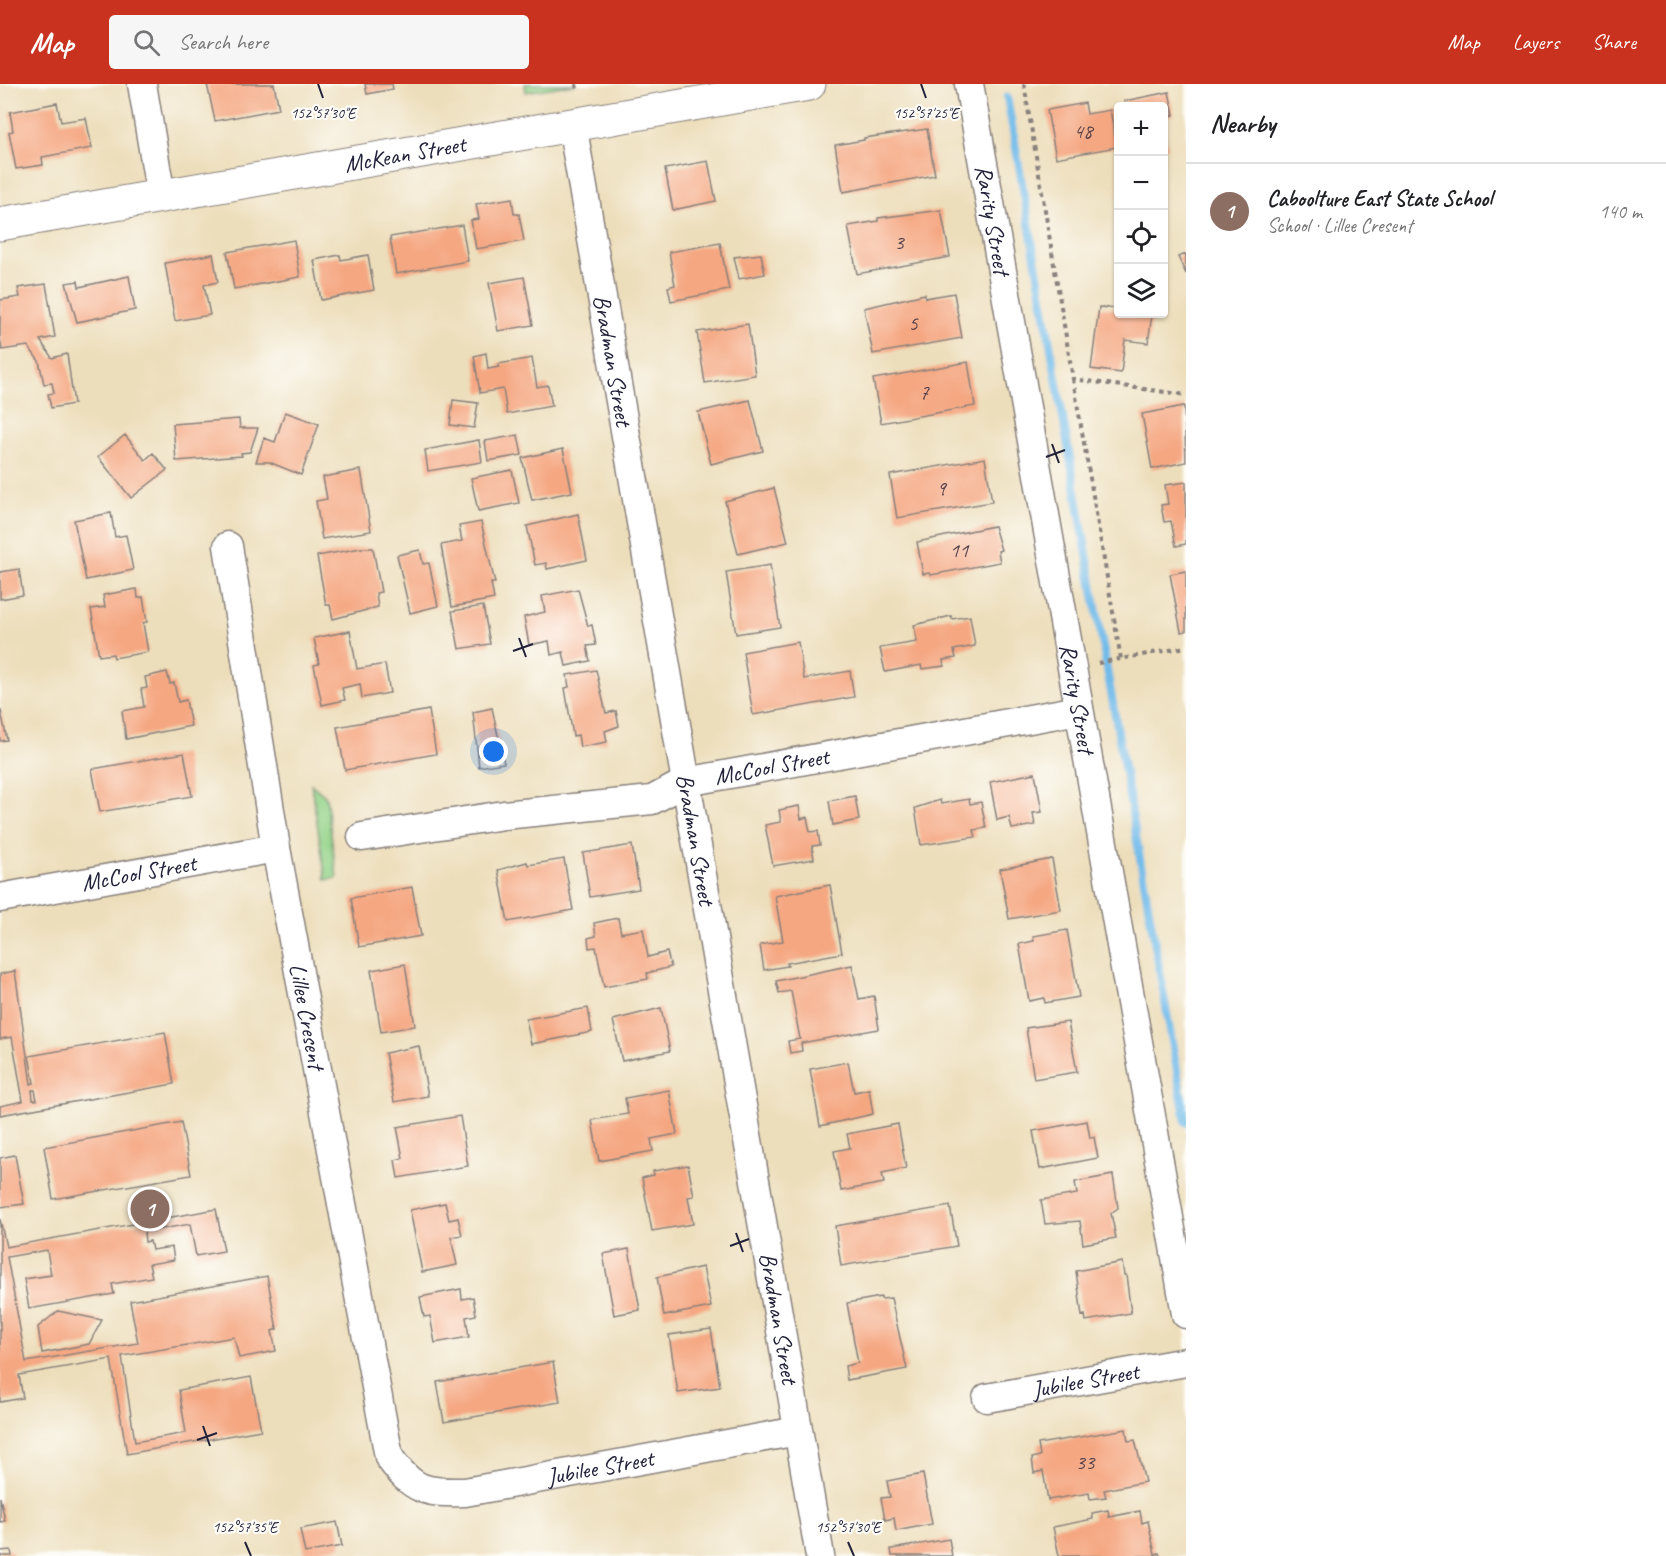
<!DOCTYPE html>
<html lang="en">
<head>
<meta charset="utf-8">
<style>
	:root { --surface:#fff; --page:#f6f6f6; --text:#202124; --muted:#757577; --line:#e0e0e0; --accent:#c8321e }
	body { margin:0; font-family:Caveat,sans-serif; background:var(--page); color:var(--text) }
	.controls { position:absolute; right:18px; top:18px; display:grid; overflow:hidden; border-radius:6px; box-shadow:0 2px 4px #0004 }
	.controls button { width:54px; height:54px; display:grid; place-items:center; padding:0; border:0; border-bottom:2px solid var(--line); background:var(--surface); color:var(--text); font:30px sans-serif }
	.you { position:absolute; left:494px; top:668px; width:21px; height:21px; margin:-15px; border:4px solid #fff; border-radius:50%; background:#1a73e8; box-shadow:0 0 0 9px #1a73e833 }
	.badge { display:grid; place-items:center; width:39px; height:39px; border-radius:50%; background:var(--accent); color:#fff; font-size:20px; font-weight:700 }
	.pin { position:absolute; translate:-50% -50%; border:3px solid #fff; box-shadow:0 2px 6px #0006 }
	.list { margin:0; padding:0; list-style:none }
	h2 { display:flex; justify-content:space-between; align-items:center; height:78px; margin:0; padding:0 24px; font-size:26px }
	h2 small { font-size:20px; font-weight:400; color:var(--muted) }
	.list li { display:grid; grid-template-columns:39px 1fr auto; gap:18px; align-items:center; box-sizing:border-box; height:96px; padding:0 24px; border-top:2px solid var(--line) }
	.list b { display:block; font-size:22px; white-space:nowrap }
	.list p { margin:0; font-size:20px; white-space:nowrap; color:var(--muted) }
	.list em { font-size:20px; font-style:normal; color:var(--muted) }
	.icon { flex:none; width:33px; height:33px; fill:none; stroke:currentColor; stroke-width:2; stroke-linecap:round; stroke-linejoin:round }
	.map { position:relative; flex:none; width:1186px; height:1472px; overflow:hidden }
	header { display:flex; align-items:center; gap:36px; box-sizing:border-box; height:84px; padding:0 30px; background:var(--accent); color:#fff }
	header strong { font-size:28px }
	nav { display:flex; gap:33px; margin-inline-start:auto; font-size:21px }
	.search { width:420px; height:54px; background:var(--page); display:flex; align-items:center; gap:15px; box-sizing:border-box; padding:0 21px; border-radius:6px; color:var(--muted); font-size:22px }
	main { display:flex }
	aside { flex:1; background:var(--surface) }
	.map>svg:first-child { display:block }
	.green { fill:#94d389; stroke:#5b7a62; stroke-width:1.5 }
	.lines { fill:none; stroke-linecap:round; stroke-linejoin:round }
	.stream { stroke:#71bbea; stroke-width:8 }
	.building { fill:#f5a782; fill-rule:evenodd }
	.minor-casing { stroke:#88807b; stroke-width:31 }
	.secondary-casing { stroke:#88807b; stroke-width:35 }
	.path { stroke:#88807b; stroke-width:4; stroke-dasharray:4.5 4.5; stroke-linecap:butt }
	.minor { stroke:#fff; stroke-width:28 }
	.secondary { stroke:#fff; stroke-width:33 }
	.ticks { fill:none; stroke:#22223b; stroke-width:2 }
	.labels { text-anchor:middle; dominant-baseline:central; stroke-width:4.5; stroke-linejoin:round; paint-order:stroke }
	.number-label { font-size:21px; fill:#57434d }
	.street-label { font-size:24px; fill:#22223b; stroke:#fdfcf7 }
	.ticks-label { font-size:15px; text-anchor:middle; fill:#22223b; stroke:#fdfcf7; stroke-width:4.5; stroke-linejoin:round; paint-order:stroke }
</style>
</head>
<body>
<header>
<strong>Map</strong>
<div class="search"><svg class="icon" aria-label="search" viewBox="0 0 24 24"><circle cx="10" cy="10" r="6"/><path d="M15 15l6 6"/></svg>Search here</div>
<nav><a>Map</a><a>Layers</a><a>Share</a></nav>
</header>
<main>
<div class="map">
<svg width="1186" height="1472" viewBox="0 0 1186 1472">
	<rect width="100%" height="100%" fill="#fdfcf7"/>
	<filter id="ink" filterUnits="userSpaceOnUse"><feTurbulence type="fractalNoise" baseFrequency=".0167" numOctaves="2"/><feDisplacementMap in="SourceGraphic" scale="12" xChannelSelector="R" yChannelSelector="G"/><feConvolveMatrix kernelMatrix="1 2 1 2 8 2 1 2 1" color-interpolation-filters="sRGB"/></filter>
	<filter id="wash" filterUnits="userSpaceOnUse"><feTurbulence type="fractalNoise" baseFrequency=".008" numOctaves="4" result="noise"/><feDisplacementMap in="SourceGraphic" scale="24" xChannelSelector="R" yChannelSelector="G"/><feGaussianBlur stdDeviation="1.35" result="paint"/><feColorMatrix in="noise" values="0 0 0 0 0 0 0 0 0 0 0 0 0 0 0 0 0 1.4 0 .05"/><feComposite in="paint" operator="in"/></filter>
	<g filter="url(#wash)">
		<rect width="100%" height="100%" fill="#eddebb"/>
		<!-- green -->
		<path class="green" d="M525,0H576L526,8Z
			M311,700L326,713L337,794L326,796Z"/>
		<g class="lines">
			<!-- stream -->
			<path class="stream" d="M1007,13L1186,1038"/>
		</g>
		<g id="blocks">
			<!-- building -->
			<path class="building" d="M207,0H274L279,25L215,37Z
				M365,0H392L393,5L367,10Z
				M1169,8L1174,31L1164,33V22H1125L1124,17Z
				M57,19L61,38L86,34L92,64L42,73L43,81L16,85L9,48L13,47L10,28Z
				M1085,19L1087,30L1110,26L1117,63L1056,74L1047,26Z
				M927,45L935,91L843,108L835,61L864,56V54Z
				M1164,45L1168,63L1164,64Z
				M708,77L716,117L673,126L665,85Z
				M512,114L514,130H519L524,157L476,165L471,136L479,135L476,120Z
				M941,126L950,173L857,190L848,142L878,137V134Z
				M462,141L468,177L396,190L390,153Z
				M294,156L300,193L234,205L227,168Z
				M720,159L729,206L671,217L668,203L675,201L669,168Z
				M213,170L218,198L204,201L210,231L175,237L165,179Z
				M761,170L765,190L739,195L734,173Z
				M1186,170V190L1178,173Z
				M340,171L341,176L368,171L374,206L321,216L314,176Z
				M129,192L135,226L77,238L66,199L78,197L79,203Z
				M524,193L533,241L498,247L489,199Z
				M46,200L55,253L40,256L52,274L67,270L74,320L51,324L48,310L54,309L52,299L44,300L39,277L28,262L2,266L0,255V216L20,213L18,204Z
				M954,209L962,254L873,270L864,224L925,210V214Z
				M1099,223L1118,225V230H1152L1148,259L1125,256L1121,289L1091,285Z
				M748,240L755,291L705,299L697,248Z
				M486,269L488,285L499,283L498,280L532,274L537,303L548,301L552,322L507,330L503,305L480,309L474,272Z
				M968,278L975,322L881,339L873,295Z
				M453,316L478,319L474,344L450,341Z
				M750,316L763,367L711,380L698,328Z
				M1184,322L1186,378L1152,385L1142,330Z
				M285,328L319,340L301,391L269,378H256L264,354L275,358Z
				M239,335L240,344H258L250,368L241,369L242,372L176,377L173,340Z
				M125,351L145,376L153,369L167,386L131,414L98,373Z
				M518,351L522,371L488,377L485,357Z
				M479,356L482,378L428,387L425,366Z
				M563,365L572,408L532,416L522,374Z
				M985,374L992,418L897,434L890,391Z
				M361,386L371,447L322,455L316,417L327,415L323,393Z
				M512,386L519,419L478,427L471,394Z
				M1186,398V460L1176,462L1171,437L1164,438L1161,421L1168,420L1165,401Z
				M774,404L788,458L738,470L725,417Z
				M111,429L115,453L126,451L133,486L86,496L74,436Z
				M578,430L587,476L547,485L546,479L535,481L527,442Z
				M481,438L495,499H491L494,515L452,523L441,461L462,457L459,442Z
				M994,442L1001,466L998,467L1000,478L931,491L930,489L923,490L917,458Z
				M361,464H373L381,508L376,509L378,523L333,535L330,521H326L317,472Z
				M420,466L423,480L429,479L438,522L410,529L397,471Z
				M770,481L780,543L736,550L726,488Z
				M19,485L23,511L0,515V488Z
				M1186,487V547L1181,548L1170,490Z
				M137,505L138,514L143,513L147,538L143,539L148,568L114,574L113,570L99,572L91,525L105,523L103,511Z
				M578,505L588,542L592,541L596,561L587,562L590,577L566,582L563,568L551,571L549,557L529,561L524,533L545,528L542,512Z
				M483,522L490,560L459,565L452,527Z
				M951,532L952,535L970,532L975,562L954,566L956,574L943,576L944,582L922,585L921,581L885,588L880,564L917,558L914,541Z
				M350,547L357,585L385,580L390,609L362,614L360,600L342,604L345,616L322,621L314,581L319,580L314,554Z
				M798,558L804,595L850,587L854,613L753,631L743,568Z
				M596,586L606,629L616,627L619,642L605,647L607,658L580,663L578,651L573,652L565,604L569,603L567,591Z
				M167,588L170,600L174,599L178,618L186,616L191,642L126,655L122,627L144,623L141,605L147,604L145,593Z
				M492,624L504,679L479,683L473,628Z
				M429,626L436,670L345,686L337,643Z
				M1,627L7,656L0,657V628Z
				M184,669L192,712L100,728L92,685Z
				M1035,689L1042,728L1033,729L1035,741L1012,745L1009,733L997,736L990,698Z
				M855,712L859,736L833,741L829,717Z
				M969,715L970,720L981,718L986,744L974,746L976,753L921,761L915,724L940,716L941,720Z
				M799,722L801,735L807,733L810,748L818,747L820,761L812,762L814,775L773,782L765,741L781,738L779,726Z
				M632,761L639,805L590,813L583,769Z
				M564,775L573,826L508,838L498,786L527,778L528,781Z
				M1052,775L1061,826L1009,835L1000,785Z
				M830,801L842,869L787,879L788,882L764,886L760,861L783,857L775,812Z
				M412,803L421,852L359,863L351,814Z
				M618,834L621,849L643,845L648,873L667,868L671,883L647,889L648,895L604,903L596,863L589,864L588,854L596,852L594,839Z
				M1067,846L1079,913L1045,919L1044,914L1029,917L1019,860L1034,857L1033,852Z
				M405,880L415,942L381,948L371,886Z
				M852,881L859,915L874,912L879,945L801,959L802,967L790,969L788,957L800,955L791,907L779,909L776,897Z
				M15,887L31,1000L34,999L29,972L165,948L174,1000L0,1031V1022L23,1017L12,953L0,955V890ZM32,1006H35L37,1016H33Z
				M588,924L592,948L531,960L526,935Z
				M661,924L670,967L622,977L613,936Z
				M1068,938L1077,988L1034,995L1026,944Z
				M419,962L428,1012L394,1018L385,969Z
				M848,978L854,1008L869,1005L873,1030L820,1042L810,985Z
				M669,1006L677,1050L651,1055L653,1067L599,1077L592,1036L628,1030L625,1014Z
				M460,1032L468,1082L398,1094L395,1076L403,1074L397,1043Z
				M1087,1037L1090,1054L1094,1053L1098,1074L1040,1085L1033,1047Z
				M181,1038L191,1091L53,1115L44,1063Z
				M898,1040L906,1084L882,1089L884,1099L841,1107L834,1067L850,1064L847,1050Z
				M15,1071L24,1120L0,1123V1074Z
				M688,1081L694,1112L688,1113L693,1140L652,1147L642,1094L654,1091L653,1087Z
				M1113,1091L1118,1124L1111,1129L1116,1154L1083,1160L1080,1137L1045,1140L1041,1116L1077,1110L1075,1098Z
				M445,1119L449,1136L458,1134L462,1151L451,1153L457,1181L422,1188L410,1126Z
				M950,1122L957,1162L841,1182L835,1142Z
				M216,1125L224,1167L196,1172L190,1140L144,1148L145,1158L150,1157L152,1166L172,1163L174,1176L149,1180L152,1193L112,1200L114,1210L29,1225L24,1195L51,1191L47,1166L7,1173L26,1278L138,1259L130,1217L267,1192L277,1245L272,1247L276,1267L239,1274L234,1253L122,1272L135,1358L186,1349L179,1306L251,1293L261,1346L127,1370L111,1275L19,1291L23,1314L0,1318V1135L6,1163Z
				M629,1165L640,1226L614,1231L603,1170Z
				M1122,1178L1124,1191H1126L1131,1229L1086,1237L1085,1231L1082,1232L1076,1187Z
				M703,1183L711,1223L664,1232L657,1193Z
				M461,1205L462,1215L473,1213L476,1231L466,1233L469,1253L435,1259L430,1232L424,1233L420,1213Z
				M881,1213V1215L891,1214L907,1285L847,1296L845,1282L858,1279L847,1219Z
				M58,1227L102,1236L89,1260L42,1269L38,1243Z
				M711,1245L720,1303L678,1309L669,1251Z
				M553,1278L560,1318L444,1338L437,1298Z
				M1126,1345L1128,1357L1135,1356L1145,1398L1104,1406L1106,1413L1090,1415L1089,1409L1048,1416L1043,1387L1034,1389L1032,1374L1040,1372L1038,1360Z
				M923,1390L932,1440L896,1447L894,1434L885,1436L881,1414L890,1413L887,1397Z
				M0,1413L5,1437L0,1438Z
				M1108,1426L1109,1433L1140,1427L1142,1439L1148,1437L1155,1470L1159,1469L1160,1472H1059L1053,1443L1093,1435L1092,1429Z
				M337,1438L342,1462L305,1469L300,1445Z
				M949,1455L952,1472H892L891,1465Z
				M11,1466L12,1472H0V1467Z"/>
		</g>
	</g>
	<g filter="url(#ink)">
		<use href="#blocks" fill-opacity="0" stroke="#88807b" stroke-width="1.5"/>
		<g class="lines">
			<defs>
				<g id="minor">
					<path d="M142,0L161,112"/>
					<path id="s1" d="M969,0L1186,1230"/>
					<path id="s2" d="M572,40L820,1472"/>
					<path id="s3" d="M228,462L276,764L389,1373C413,1407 425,1409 465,1408L798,1347"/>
					<path id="s4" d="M362,753L504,731L652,716L686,698L1079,626"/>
					<path id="s5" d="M0,814L276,764"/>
					<path id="s6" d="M987,1314L1186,1278"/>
				</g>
				<g id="secondary">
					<path id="s7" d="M0,140L809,0"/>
				</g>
			</defs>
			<!-- minor casing -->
			<use href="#minor" class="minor-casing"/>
			<!-- secondary casing -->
			<use href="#secondary" class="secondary-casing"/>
			<!-- path -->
			<path class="path" d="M576,0L577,7
				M1024,0L1073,295L1186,311
				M1073,295L1121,575
				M1098,579L1186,563"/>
			<!-- minor -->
			<use href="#minor" class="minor"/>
			<!-- secondary -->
			<use href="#secondary" class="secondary"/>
		</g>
	</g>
	<!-- ticks -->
	<path class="ticks" d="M318,0L323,14M921,0L926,14M1052,360L1059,379M1046,373L1065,366M519,554L526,573M513,567L533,560M736,1149L743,1168M730,1162L749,1155M203,1342L210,1362M197,1356L217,1349M245,1458L251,1472M848,1458L854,1472"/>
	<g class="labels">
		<!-- number labels -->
		<g class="number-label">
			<text x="1083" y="47">48</text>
			<text x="899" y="158">3</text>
			<text x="913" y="239">5</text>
			<text x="924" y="308">7</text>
			<text x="941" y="404">9</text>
			<text x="959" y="466">11</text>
			<text x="1085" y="1378">33</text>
		</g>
		<!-- street labels -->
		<g class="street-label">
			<text stroke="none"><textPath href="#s7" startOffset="411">McKean Street</textPath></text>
			<text stroke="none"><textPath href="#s1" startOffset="138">Rarity Street</textPath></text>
			<text stroke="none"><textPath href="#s2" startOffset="240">Bradman Street</textPath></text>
			<text stroke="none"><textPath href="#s1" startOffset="624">Rarity Street</textPath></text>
			<text stroke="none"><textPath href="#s4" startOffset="418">McCool Street</textPath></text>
			<text stroke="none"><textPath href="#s2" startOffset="726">Bradman Street</textPath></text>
			<text stroke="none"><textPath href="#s5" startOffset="141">McCool Street</textPath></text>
			<text stroke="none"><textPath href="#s3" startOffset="477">Lillee Cresent</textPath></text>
			<text stroke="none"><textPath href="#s2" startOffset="1212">Bradman Street</textPath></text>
			<text stroke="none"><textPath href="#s6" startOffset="100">Jubilee Street</textPath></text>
			<text stroke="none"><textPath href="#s3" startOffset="1152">Jubilee Street</textPath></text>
		</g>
	</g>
	<g class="ticks-label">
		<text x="323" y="34">152°57'30"E</text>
		<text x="926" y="34">152°57'25"E</text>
		<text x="245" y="1448">152°57'35"E</text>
		<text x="848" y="1448">152°57'30"E</text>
	</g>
</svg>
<div class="controls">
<button>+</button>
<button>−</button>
<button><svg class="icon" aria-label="locate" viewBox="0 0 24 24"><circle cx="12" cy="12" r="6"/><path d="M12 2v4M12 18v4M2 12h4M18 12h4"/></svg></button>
<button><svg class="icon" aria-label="layers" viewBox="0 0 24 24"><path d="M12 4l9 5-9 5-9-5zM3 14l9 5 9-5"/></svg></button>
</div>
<div class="you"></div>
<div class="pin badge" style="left:150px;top:1125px;background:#8d6e63">1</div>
</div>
<aside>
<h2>Nearby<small></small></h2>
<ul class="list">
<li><span class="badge" style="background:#8d6e63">1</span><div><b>Caboolture East State School</b><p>School · Lillee Cresent</p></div><em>140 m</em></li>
</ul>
</aside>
</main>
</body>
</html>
